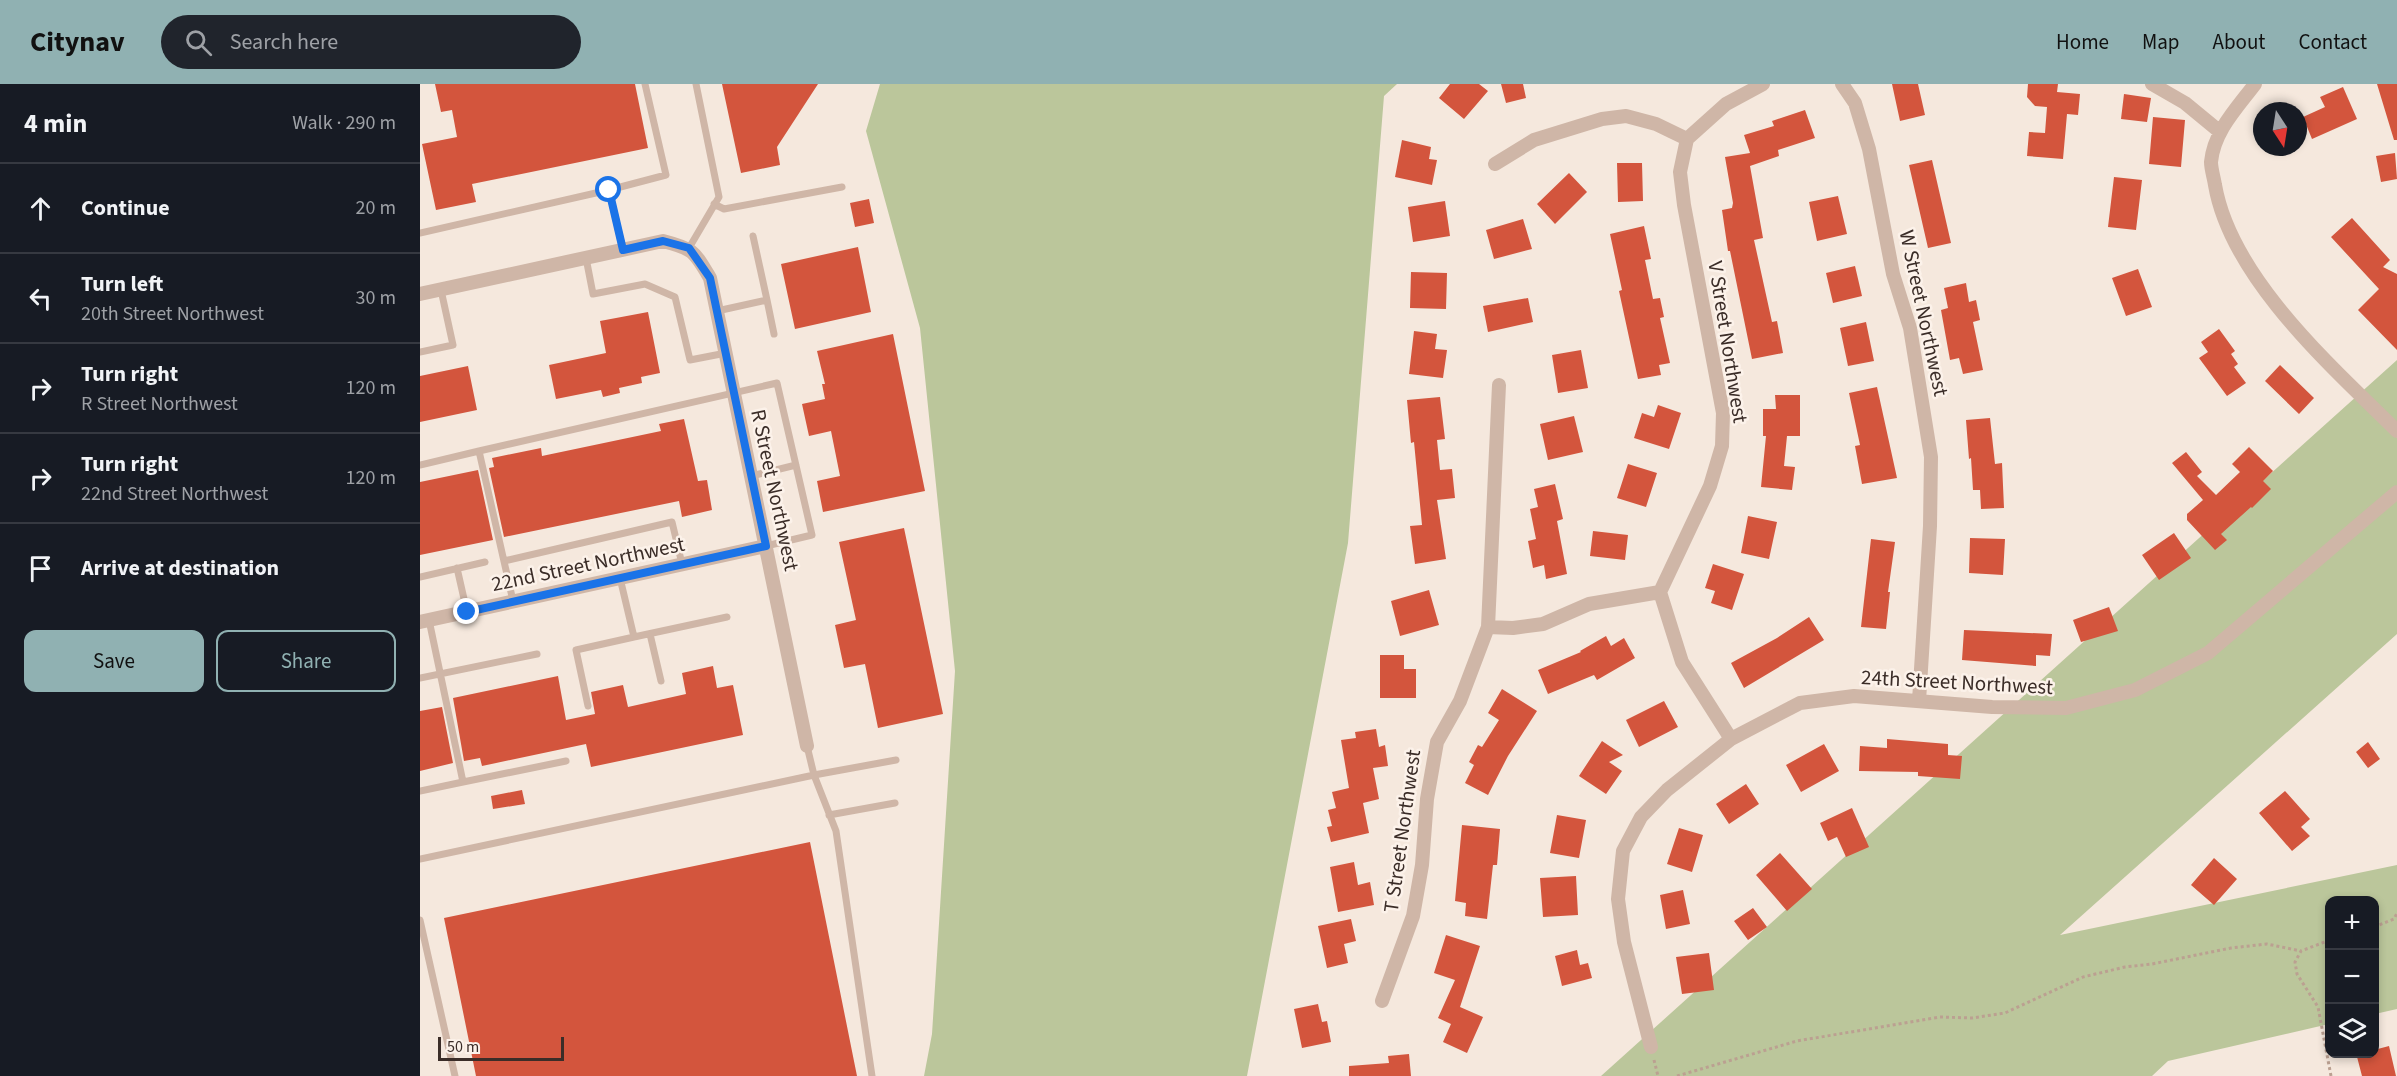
<!DOCTYPE html>
<html lang="en">
<head>
<meta charset="utf-8">
<style>
	:root { --surface:#171b24; --page:#20242c; --text:#f1f3f6; --muted:#9ea1a6; --line:#363941; --accent:#90b1b2 }
	body { margin:0; font-family:"Source Sans 3",sans-serif; background:var(--page); color:var(--text) }
	.controls { position:absolute; right:18px; bottom:18px; display:grid; overflow:hidden; border-radius:12px; box-shadow:0 3px 9px #0003 }
	.controls button { width:54px; height:54px; display:grid; place-items:center; padding:0; border:0; border-bottom:2px solid var(--line); background:var(--surface); color:var(--text); font:30px sans-serif }
	.compass { position:absolute; left:1833px; top:18px; width:54px; height:54px; border-radius:50%; background:var(--surface); box-shadow:0 3px 9px #0003; rotate:168deg }
	.scale { position:absolute; left:18px; bottom:15px; width:126px; box-sizing:border-box; padding-left:6px; border:3px solid #3b2d28; border-top:0; font-size:16px; line-height:21px; white-space:nowrap; color:#3b2d28; -webkit-text-stroke:4px #fcf2ea; paint-order:stroke }
	.stop { position:absolute; width:18px; height:18px; margin:-14px; border:4px solid #1a73e8; border-radius:50%; background:#fff }
	.stop.end { background:#1a73e8; border-color:#fff; box-shadow:0 2px 6px #0008 }
	.list { margin:0; padding:0; list-style:none }
	h2 { display:flex; justify-content:space-between; align-items:center; height:78px; margin:0; padding:0 24px; font-size:26px }
	h2 small { font-size:20px; font-weight:400; color:var(--muted) }
	.list li { display:grid; grid-template-columns:39px 1fr auto; gap:18px; align-items:center; box-sizing:border-box; height:90px; padding:0 24px; border-top:2px solid var(--line) }
	.list b { display:block; font-size:22px; white-space:nowrap }
	.list p { margin:0; font-size:20px; white-space:nowrap; color:var(--muted) }
	.list em { font-size:20px; font-style:normal; color:var(--muted) }
	.actions { display:flex; gap:12px; padding:18px 24px }
	.actions a { flex:1; padding:14px 0; border:2px solid var(--accent); border-radius:12px; text-align:center; font-size:21px; color:var(--accent) }
	.actions .main { background:var(--accent); color:#111 }
	.icon { flex:none; width:33px; height:33px; fill:none; stroke:currentColor; stroke-width:2; stroke-linecap:round; stroke-linejoin:round }
	.map { position:relative; flex:none; width:1977px; height:992px; overflow:hidden }
	header { display:flex; align-items:center; gap:36px; box-sizing:border-box; height:84px; padding:0 30px; background:var(--accent); color:#111 }
	header strong { font-size:28px }
	nav { display:flex; gap:33px; margin-inline-start:auto; font-size:21px }
	.search { width:420px; height:54px; background:var(--page); display:flex; align-items:center; gap:15px; box-sizing:border-box; padding:0 21px; border-radius:33px; color:var(--muted); font-size:22px }
	main { display:flex }
	aside { flex:1; background:var(--surface) }
	.map>svg:first-child { display:block }
	.green { fill:#bbc69b }
	.building { fill:#d3553d }
	.lines { fill:none; stroke-linecap:round; stroke-linejoin:round }
	.path { stroke:#bba091; stroke-width:3; stroke-dasharray:3 3; stroke-linecap:butt }
	.service { stroke:#cfb6a7; stroke-width:7 }
	.minor { stroke:#cfb6a7; stroke-width:14 }
	.route { stroke:#1a73e8; stroke-width:8 }
	.labels { text-anchor:middle; dominant-baseline:central; stroke-width:5; stroke-linejoin:round; paint-order:stroke }
	.street-label { font-size:21px; fill:#3b2d28; stroke:#fcf2ea }
</style>
</head>
<body>
<header>
<strong>Citynav</strong>
<div class="search"><svg class="icon" aria-label="search" viewBox="0 0 24 24"><circle cx="10" cy="10" r="6"/><path d="M15 15l6 6"/></svg>Search here</div>
<nav><a>Home</a><a>Map</a><a>About</a><a>Contact</a></nav>
</header>
<main>
<aside>
<h2>4 min<small>Walk · 290 m</small></h2>
<ul class="list">
<li><svg class="icon" aria-label="ahead" viewBox="0 0 24 24"><path d="M12 20V5M6 11l6-6 6 6"/></svg><div><b>Continue</b></div><em>20 m</em></li>
<li><svg class="icon" aria-label="left" viewBox="0 0 24 24"><path d="M17 20v-9H6M10 6l-5 5 5 5"/></svg><div><b>Turn left</b><p>20th Street Northwest</p></div><em>30 m</em></li>
<li><svg class="icon" aria-label="right" viewBox="0 0 24 24"><path d="M7 20v-9h11M14 6l5 5-5 5"/></svg><div><b>Turn right</b><p>R Street Northwest</p></div><em>120 m</em></li>
<li><svg class="icon" aria-label="right" viewBox="0 0 24 24"><path d="M7 20v-9h11M14 6l5 5-5 5"/></svg><div><b>Turn right</b><p>22nd Street Northwest</p></div><em>120 m</em></li>
<li><svg class="icon" aria-label="arrive" viewBox="0 0 24 24"><path d="M6 21V4h12l-3 4 3 4H6"/></svg><div><b>Arrive at destination</b></div></li>
</ul>
<div class="actions"><a class="main">Save</a><a>Share</a></div>
</aside>
<div class="map">
<svg width="1977" height="992" viewBox="0 0 1977 992">
	<rect width="100%" height="100%" fill="#f5e8dd"/>
	<!-- green -->
	<path class="green" d="M460,0H977L964,12L928,459L827,992H504L512,950L535,587L500,244L446,47Z
		M1977,276V550L1640,851L1977,781V925L1955,930L1954,816H1910L1909,940L1748,977L1732,992H1181Z"/>
	<!-- building -->
	<path class="building" d="M15,0H215L228,64L52,100L56,118L16,126L2,60L37,53L32,26L21,28Z
		M302,0H398L357,63L360,81L321,89Z
		M1030,0H1059L1068,7L1044,35L1019,14Z
		M1081,0H1103L1106,14L1086,19Z
		M1472,0H1498L1505,31L1480,37Z
		M1608,0H1638L1637,8L1660,10L1658,31L1647,30L1643,75L1607,72L1609,48L1625,49L1627,23L1615,22L1607,13Z
		M1957,0H1977V56H1974Z
		M1923,3L1937,35L1892,55L1883,33L1905,23L1900,13Z
		M1704,10L1731,14L1727,38L1701,35Z
		M1385,26L1395,54L1358,66L1359,72L1330,82L1343,154L1334,156L1352,238L1357,237L1363,269L1332,275L1310,167H1308L1302,126L1312,124L1313,119L1305,73L1330,69L1324,51L1354,42L1352,37Z
		M1733,33L1765,36L1761,83L1729,80Z
		M982,56L1011,63L1009,75L1017,76L1012,101L975,93Z
		M1975,69L1977,95L1961,98L1956,72Z
		M1512,76L1531,159L1508,164L1489,81Z
		M1197,79H1222L1223,117L1198,118Z
		M1149,89L1167,108L1135,140L1117,120Z
		M1694,93L1722,96L1716,146L1688,143Z
		M1418,112L1427,150L1397,157L1389,118Z
		M449,115L454,139L435,143L430,119Z
		M1025,117L1030,152L993,158L988,123Z
		M1932,134L1970,176L1963,183L1977,190V266L1938,226L1959,205L1911,153Z
		M1103,135L1112,165L1074,175L1066,146Z
		M1224,142L1231,175L1225,176L1233,215L1240,214L1244,233L1240,234L1250,279L1239,281L1241,291L1218,295L1199,207L1202,206L1190,150Z
		M438,163L451,228L375,245L361,180Z
		M1435,182L1442,212L1413,219L1406,189Z
		M1718,185L1732,223L1706,232L1692,194Z
		M991,188L1027,189L1026,225L990,224Z
		M1546,199L1549,218L1556,216L1560,236L1553,238L1563,286L1543,290L1539,274L1530,276L1521,226L1528,224L1524,204Z
		M1108,214L1113,238L1068,248L1063,222Z
		M228,228L240,289L221,293L222,299L199,304L200,309L183,313L181,306L136,315L129,281L186,269L180,237Z
		M1446,238L1454,277L1428,282L1420,244Z
		M1799,245L1815,267L1811,270L1818,280L1814,283L1826,299L1807,312L1779,274L1788,268L1781,258Z
		M994,247L1017,250L1015,265L1027,266L1023,294L989,290Z
		M473,250L505,407L403,428L397,397L420,392L411,347L389,352L382,320L405,315L402,300H405L397,267Z
		M1161,266L1168,304L1138,309L1132,271Z
		M1860,281L1894,314L1879,330L1845,297Z
		M48,282L57,326L0,338V292Z
		M1457,303L1477,394L1442,400L1435,362L1440,361L1429,309Z
		M1355,311H1380V352H1367L1364,382L1375,383L1372,406L1341,403L1346,352H1343V325H1356Z
		M1020,313L1025,355L1017,356L1020,386L1032,385L1035,414L1017,416L1026,475L995,480L990,442L1002,441L994,358L991,359L987,316Z
		M1238,321L1261,329L1249,365L1214,354L1222,329L1234,333Z
		M1154,332L1163,368L1128,376L1120,340Z
		M1570,334L1575,380L1582,379L1584,424L1561,425L1560,406H1553L1551,374L1549,375L1546,336Z
		M264,335L278,397L287,396L292,426L262,433L259,417L84,453L69,384L74,383L72,374L121,364L122,372L241,347L239,340Z
		M1829,363L1853,387L1843,397L1851,405L1832,424L1831,423L1801,450L1807,456L1795,466L1767,436V430L1783,416L1752,379L1766,368L1782,388L1777,392L1796,411L1820,388L1812,380Z
		M1208,380L1237,389L1226,423L1197,414Z
		M58,386L73,456L0,471V398Z
		M1135,400L1143,435L1137,437L1147,490L1126,495L1124,481L1113,484L1108,457L1116,455L1110,425L1118,423L1114,405Z
		M1328,432L1357,438L1349,475L1321,469Z
		M484,444L523,630L458,644L445,580L424,584L415,541L436,536L419,458Z
		M1173,447L1208,451L1205,476L1170,472Z
		M1754,449L1771,474L1739,496L1722,471Z
		M1550,454L1585,455L1583,491L1549,489Z
		M1451,455L1475,458L1468,508H1470L1466,545L1441,543Z
		M1293,480L1324,490L1312,526L1291,519L1295,507L1285,504Z
		M1009,506L1019,541L980,552L971,517Z
		M1689,523L1698,547L1661,558L1653,536Z
		M1389,533L1404,556L1324,604L1311,579L1357,554Z
		M1544,546L1632,550L1630,572L1616,571V582L1542,576Z
		M1186,552L1191,562L1204,554L1215,574L1177,596L1174,591L1128,610L1118,586L1161,568L1160,567Z
		M960,571H984V585H996V614H960Z
		M293,582L297,604L313,601L323,651L171,683L166,660L62,682L60,674L44,677L33,614L138,592L146,636L175,630L171,608L203,601L208,623L266,610L262,589Z
		M1082,605L1117,627L1088,672L1068,711L1045,699L1054,681L1049,678L1058,661L1062,663L1079,636L1068,629Z
		M1244,617L1258,643L1219,663L1206,636Z
		M22,623L33,679L0,687V627Z
		M956,645L959,663L965,661L968,682L953,684L959,715L943,719L949,749L911,758L907,743L912,742L908,726L916,724L912,708L929,704L921,656L936,654L935,648Z
		M1467,655L1528,660V671L1542,672L1540,695L1498,692V688L1439,687L1440,662L1467,664Z
		M1182,657L1203,671L1189,678L1202,687L1186,710L1159,692Z
		M1948,658L1960,675L1948,684L1936,668Z
		M1404,660L1419,687L1381,708L1366,681Z
		M1326,700L1339,720L1309,740L1296,720Z
		M102,706L105,720L73,725L71,712Z
		M1865,707L1890,735L1881,743L1890,752L1872,767L1839,729Z
		M1432,724L1449,763L1426,773L1417,753L1408,757L1400,739Z
		M1137,731L1166,736L1159,774L1130,769Z
		M1042,741L1080,745L1077,781H1073L1067,835L1045,832L1046,819L1035,817Z
		M1259,744L1283,751L1272,788L1247,780Z
		M390,758L437,992H56L24,834Z
		M1360,769L1392,805L1367,827L1336,791Z
		M1794,774L1817,795L1794,821L1771,801Z
		M934,778L938,801L950,798L954,821L918,828L910,783Z
		M1156,792L1158,831L1123,833L1120,794Z
		M1263,806L1270,840L1246,845L1240,811Z
		M1333,824L1347,843L1328,856L1314,837Z
		M931,835L936,857L924,860L928,879L907,884L898,842Z
		M1026,851L1060,862L1040,923L1063,933L1047,969L1023,958L1031,940L1018,934L1035,896L1014,889Z
		M1157,866L1160,881L1168,879L1172,894L1142,902L1135,872Z
		M1289,869L1294,906L1262,910L1256,873Z
		M898,920L902,938L907,937L911,958L882,964L874,925Z
		M1969,962L1976,992H1942L1936,969H1954V966Z
		M989,970L991,992H929V982L969,979L968,972Z"/>
	<g class="lines">
		<!-- path -->
		<path class="path" d="M1954,843L1974,835L1977,829
			M1910,856L1881,867L1875,878L1877,890L1898,923L1911,992
			M1234,976L1238,992
			M1257,992L1377,957L1520,933L1552,934L1585,929L1663,893L1705,883L1732,880L1811,864L1847,860L1881,867"/>
		<!-- service -->
		<path class="service" d="M189,106L246,91L225,0
			M294,120L304,125L422,103
			M0,149L189,106L203,166
			M269,164L299,113L276,0
			M166,174L173,210L225,200L255,213L270,276L306,269
			M347,216L354,250
			M297,227L347,216L333,152
			M0,268L33,261L21,206
			M0,381L59,367
			M331,392L376,381
			M84,477L252,438L262,480
			M37,484L47,528
			M0,493L65,478
			M93,517L59,367L357,299L392,451L346,462
			M230,550L241,597
			M214,553L307,533
			M0,594L117,570
			M168,622L156,566L214,553L200,494
			M43,698L146,677
			M0,707L43,698L9,536
			M409,731L475,719
			M0,775L394,691L387,662
			M0,836L35,992
			M452,992L416,747L394,691L476,676"/>
		<!-- minor -->
		<path class="minor" d="M1422,0L1435,19L1449,65L1473,190L1490,244L1511,373L1510,442L1499,617
			M1732,0L1765,19L1799,47
			M1835,0C1817,24 1794,47 1791,78C1791,85 1794,94 1795,101C1811,194 1912,283 1977,347
			M1267,55L1260,88L1264,121L1303,329L1302,362L1290,402L1240,508L1262,578L1311,655
			M1075,80L1114,56L1182,35L1206,32L1236,40L1267,55L1306,20L1343,0
			M0,210L243,157C274,165 274,167 290,194L387,662
			M0,538L346,462
			M1068,543L1093,544L1123,540L1169,520L1240,508
			M962,917L993,832L1002,781L1007,715L1017,658L1040,617L1068,543L1079,301
			M1231,963L1204,858L1198,815L1203,767L1221,733L1247,706L1311,655L1380,619L1434,612L1572,623L1646,624L1715,606L1788,569L1977,408"/>
	</g>
	<g class="lines">
		<!-- route -->
		<path class="route" d="M47,528L346,462L290,194L269,164L243,157L203,166L189,106"/>
	</g>
	<g class="labels">
		<!-- street labels -->
		<g class="street-label">
			<text transform="translate(1504 229) rotate(78)">W Street Northwest</text>
			<text transform="translate(1308 258) rotate(81)">V Street Northwest</text>
			<text transform="translate(355 406) rotate(78)">R Street Northwest</text>
			<text transform="translate(168 480) rotate(-12)">22nd Street Northwest</text>
			<text transform="translate(1537 598) rotate(3)">24th Street Northwest</text>
			<text transform="translate(982 747) rotate(-82)">T Street Northwest</text>
		</g>
	</g>
</svg>
<div class="controls">
<button>+</button>
<button>−</button>
<button><svg class="icon" aria-label="layers" viewBox="0 0 24 24"><path d="M12 4l9 5-9 5-9-5zM3 14l9 5 9-5"/></svg></button>
</div>
<svg class="compass" viewBox="-18 -18 36 36"><path d="M0-13l5 13h-10z" fill="#e53935"/><path d="M0 13l5-13h-10z" fill="#9ea1a6"/></svg>
<div class="scale">50 m</div>
<div class="stop" style="left:189px;top:106px"></div>
<div class="stop end" style="left:47px;top:528px"></div>
</div>
</main>
</body>
</html>
